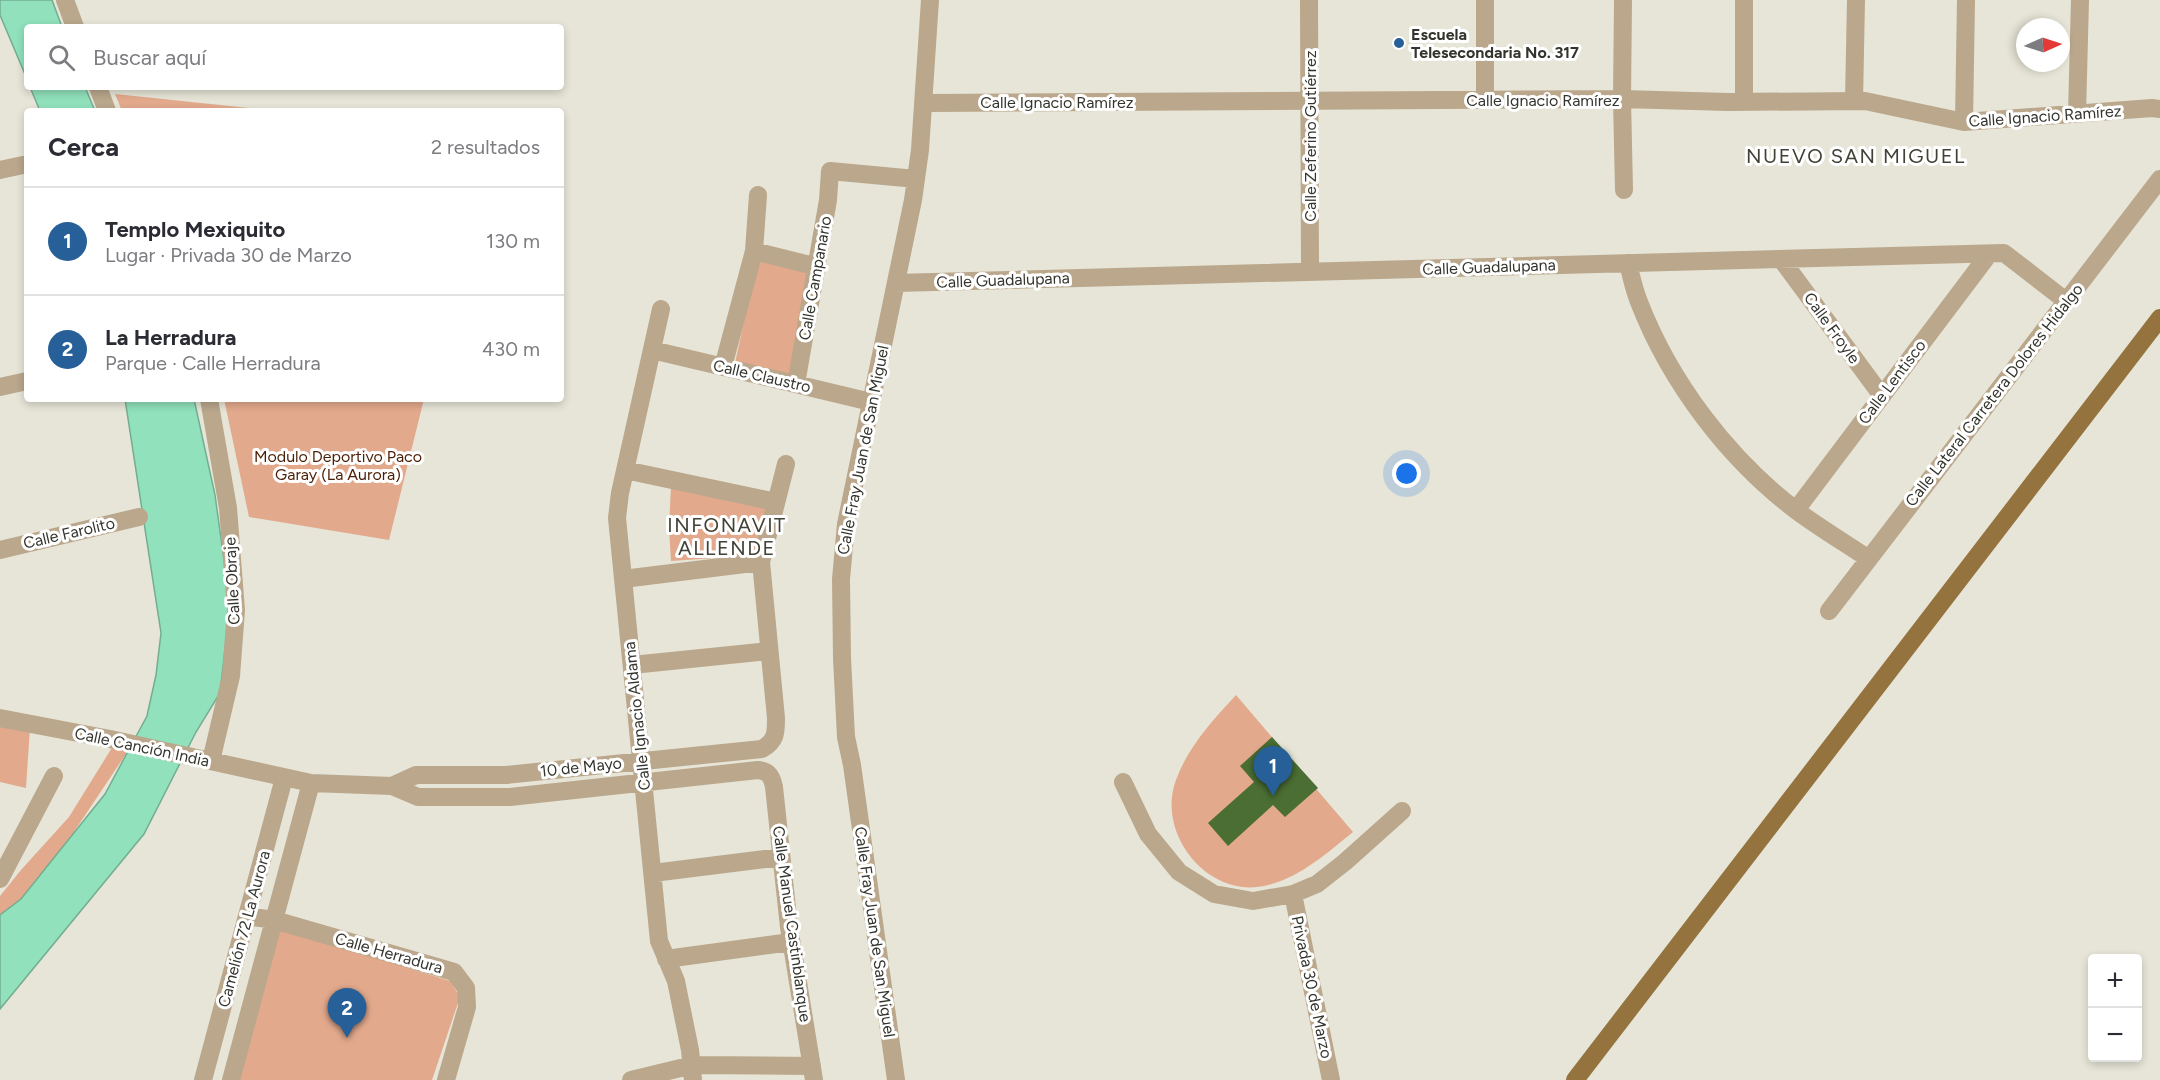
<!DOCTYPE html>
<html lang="es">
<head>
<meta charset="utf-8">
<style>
	:root { --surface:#fff; --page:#f2f2f3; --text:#2b2b33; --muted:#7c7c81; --line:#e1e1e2; --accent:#276098 }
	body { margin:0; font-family:Figtree,sans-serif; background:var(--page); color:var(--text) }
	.controls { position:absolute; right:18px; bottom:18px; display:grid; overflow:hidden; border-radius:6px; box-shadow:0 3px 9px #0003 }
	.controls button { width:54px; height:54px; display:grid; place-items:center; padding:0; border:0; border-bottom:2px solid var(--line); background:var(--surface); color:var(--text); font:30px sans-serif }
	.compass { position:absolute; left:2016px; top:18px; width:54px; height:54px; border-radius:50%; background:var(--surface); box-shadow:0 3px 9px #0003; rotate:87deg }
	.you { position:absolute; left:1407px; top:474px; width:21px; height:21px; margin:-15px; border:4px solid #fff; border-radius:50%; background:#1a73e8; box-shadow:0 0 0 9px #1a73e833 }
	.badge { display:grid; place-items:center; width:39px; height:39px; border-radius:50%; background:var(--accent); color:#fff; font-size:20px; font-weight:700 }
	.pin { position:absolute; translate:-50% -50px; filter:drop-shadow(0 2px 3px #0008) }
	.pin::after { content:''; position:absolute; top:32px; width:21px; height:18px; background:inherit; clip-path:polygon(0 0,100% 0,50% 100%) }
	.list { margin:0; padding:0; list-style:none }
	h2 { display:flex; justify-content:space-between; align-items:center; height:78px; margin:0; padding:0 24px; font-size:26px }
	h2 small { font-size:20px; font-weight:400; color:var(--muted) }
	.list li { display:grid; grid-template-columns:39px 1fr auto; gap:18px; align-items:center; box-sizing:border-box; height:108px; padding:0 24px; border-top:2px solid var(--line) }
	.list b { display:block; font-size:22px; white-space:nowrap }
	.list p { margin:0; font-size:20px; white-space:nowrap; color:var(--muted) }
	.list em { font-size:20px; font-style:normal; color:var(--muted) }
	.icon { flex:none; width:33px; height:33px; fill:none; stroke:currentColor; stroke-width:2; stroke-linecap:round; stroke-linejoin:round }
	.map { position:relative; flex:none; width:2160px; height:1080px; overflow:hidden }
	.search { position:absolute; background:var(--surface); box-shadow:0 3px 9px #0003; left:24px; top:24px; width:540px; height:66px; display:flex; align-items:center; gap:15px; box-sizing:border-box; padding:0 21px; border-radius:6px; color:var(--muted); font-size:22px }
	.panel { position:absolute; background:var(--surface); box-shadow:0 3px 9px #0003; left:24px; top:108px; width:540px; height:294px; border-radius:6px }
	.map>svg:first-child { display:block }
	.green { fill:#e3a98c }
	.water { fill:#90e1bc; stroke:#74ad91; stroke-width:1.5 }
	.building { fill:#4a6e33 }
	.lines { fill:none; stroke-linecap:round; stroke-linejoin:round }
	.minor { stroke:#baa78c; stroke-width:18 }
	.major { stroke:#95733f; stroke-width:18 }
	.poi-dot { fill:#276098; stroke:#fff; stroke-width:2 }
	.labels { text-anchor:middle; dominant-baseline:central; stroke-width:6; stroke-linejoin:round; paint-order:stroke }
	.poi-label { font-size:16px; font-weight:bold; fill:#34342e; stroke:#fff; text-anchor:start }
	.street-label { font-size:16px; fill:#34342e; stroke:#fff }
	.park-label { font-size:16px; fill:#4b1f06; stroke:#fff }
	.quarter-label { font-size:20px; letter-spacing:1.5px; fill:#414136; stroke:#fff }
</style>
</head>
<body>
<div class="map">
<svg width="2160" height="1080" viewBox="0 0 2160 1080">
	<rect width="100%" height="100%" fill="#e6e5d7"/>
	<!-- green -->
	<path class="green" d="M115,94L278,111H122Z
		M759,253L817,271L792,378L735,363Z
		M224,399H424L389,540L249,517Z
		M671,486L775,506L757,555L671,561L669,528Z
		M1236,695L1353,832C1326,854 1298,879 1264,886C1207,898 1156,833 1176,780C1188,747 1212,721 1236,695Z
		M0,723L30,728L26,788L0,782Z
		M113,746L128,751L29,899L0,921V896L21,870L69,817Z
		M280,928L450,981L460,997L432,1080H235Z"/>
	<!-- water -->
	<path class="water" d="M0,0H52L62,27H27V79L0,15Z
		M30,87H85L95,111H40Z
		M125,399H194L215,495L230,604L220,693L196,732L144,834L0,1009V915L21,899L105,794L147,716L156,675L161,633Z"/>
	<!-- building -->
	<path class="building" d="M1272,737L1318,788L1285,817L1273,805L1228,846L1208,823L1254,782L1240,766Z"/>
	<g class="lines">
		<!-- minor -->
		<path class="minor" d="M65,0L75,27
			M1309,0L1310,272
			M1485,0V100
			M1623,0L1622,99L1624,190
			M1744,0V102
			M98,87L107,111
			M1854,101L1856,0
			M924,103L1622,99L1728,102L1865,101L1964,122L2152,108L2160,109
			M2077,114L2080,0
			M1964,122L1966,0
			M0,170L23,165
			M754,251L818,267
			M1781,259L1882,396
			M1628,263C1631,276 1634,290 1639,302C1670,382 1728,459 1797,511C1820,528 1845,543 1869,559
			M896,283L2004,253L2066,301
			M661,309L620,493L617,518L659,941L676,981L690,1050L693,1080
			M652,350L871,402
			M723,367L754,251L758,195
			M796,384L828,200L830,171L916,179
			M0,387L27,381
			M209,399L228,508L236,610L231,676L211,761
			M625,470L776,502
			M1796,510L1989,254
			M0,550L139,517
			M623,579L761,562
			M1829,611L2160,179
			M632,665L769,651
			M0,718L110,739L311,783L392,786L418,797H510L758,770C769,771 772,777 774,787L789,927L814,1080
			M1123,782L1148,834L1179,872L1214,894L1253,901L1293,894L1317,884L1345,862L1402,811
			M392,786L416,775H506L762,749C776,741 776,733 776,718L761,562L786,464
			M653,873L781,857
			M0,879L54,776
			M1293,894L1331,1080
			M247,916L274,920L454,972L466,988L467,1007L446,1080
			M666,959L791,942
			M203,1080L284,778
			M231,1080L311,783
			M631,1080L693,1065L812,1066
			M896,1080L852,765L846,737L842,658L841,579L846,524L913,200L920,150L930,0"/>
		<!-- major -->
		<path class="major" d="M1575,1080L2160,318"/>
	</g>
	<!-- markers -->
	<circle class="poi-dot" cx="1399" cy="43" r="6"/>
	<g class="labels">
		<!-- poi labels -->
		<g class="poi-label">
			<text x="1411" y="34">Escuela<tspan x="1411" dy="18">Telesecondaria No. 317</tspan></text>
		</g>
		<!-- street labels -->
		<g class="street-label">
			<text x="1543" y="100">Calle Ignacio Ramírez</text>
			<text x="1057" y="102">Calle Ignacio Ramírez</text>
			<text transform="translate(2045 116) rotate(-4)">Calle Ignacio Ramírez</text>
			<text transform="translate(1310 136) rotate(-90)">Calle Zeferino Gutiérrez</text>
			<text transform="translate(1489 267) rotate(-2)">Calle Guadalupana</text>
			<text transform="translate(815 278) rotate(-80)">Calle Campanario</text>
			<text transform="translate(1003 280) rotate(-2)">Calle Guadalupana</text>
			<text transform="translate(1832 328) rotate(54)">Calle Froyle</text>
			<text transform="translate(762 376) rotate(13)">Calle Claustro</text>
			<text transform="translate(1892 382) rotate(-53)">Calle Lentisco</text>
			<text transform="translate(1994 395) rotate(-52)">Calle Lateral Carretera Dolores Hidalgo</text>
			<text transform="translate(863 450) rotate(-79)">Calle Fray Juan de San Miguel</text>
			<text transform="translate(69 533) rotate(-13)">Calle Farolito</text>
			<text transform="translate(232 581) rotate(-93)">Calle Obraje</text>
			<text transform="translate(637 716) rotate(-96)">Calle Ignacio Aldama</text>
			<text transform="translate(142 747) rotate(12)">Calle Canción India</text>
			<text transform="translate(581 767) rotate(-6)">10 de Mayo</text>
			<text transform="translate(792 924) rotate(82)">Calle Manuel Castinblanque</text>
			<text transform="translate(244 929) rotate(-75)">Camelión 72 La Aurora</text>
			<text transform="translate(875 932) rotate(82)">Calle Fray Juan de San Miguel</text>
			<text transform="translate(389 953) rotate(16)">Calle Herradura</text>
			<text transform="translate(1312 987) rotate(78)">Privada 30 de Marzo</text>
		</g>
		<!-- park labels -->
		<g class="park-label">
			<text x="338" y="456">Modulo Deportivo Paco<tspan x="338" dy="18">Garay (La Aurora)</tspan></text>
		</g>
		<!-- quarter labels -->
		<g class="quarter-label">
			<text x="1856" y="156">NUEVO SAN MIGUEL</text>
			<text x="727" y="525">INFONAVIT<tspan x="727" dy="23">ALLENDE</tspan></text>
		</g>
	</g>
</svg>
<div class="controls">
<button>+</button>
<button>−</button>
</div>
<svg class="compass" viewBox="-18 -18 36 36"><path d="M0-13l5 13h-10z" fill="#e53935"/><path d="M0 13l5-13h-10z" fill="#7c7c81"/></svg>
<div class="you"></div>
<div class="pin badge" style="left:1273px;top:796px">1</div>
<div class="pin badge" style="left:347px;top:1038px">2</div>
<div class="search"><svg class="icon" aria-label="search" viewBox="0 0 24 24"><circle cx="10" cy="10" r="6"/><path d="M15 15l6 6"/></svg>Buscar aquí</div>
<section class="panel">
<h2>Cerca<small>2 resultados</small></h2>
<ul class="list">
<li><span class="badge">1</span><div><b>Templo Mexiquito</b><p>Lugar · Privada 30 de Marzo</p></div><em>130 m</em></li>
<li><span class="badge">2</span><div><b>La Herradura</b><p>Parque · Calle Herradura</p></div><em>430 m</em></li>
</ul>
</section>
</div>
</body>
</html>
